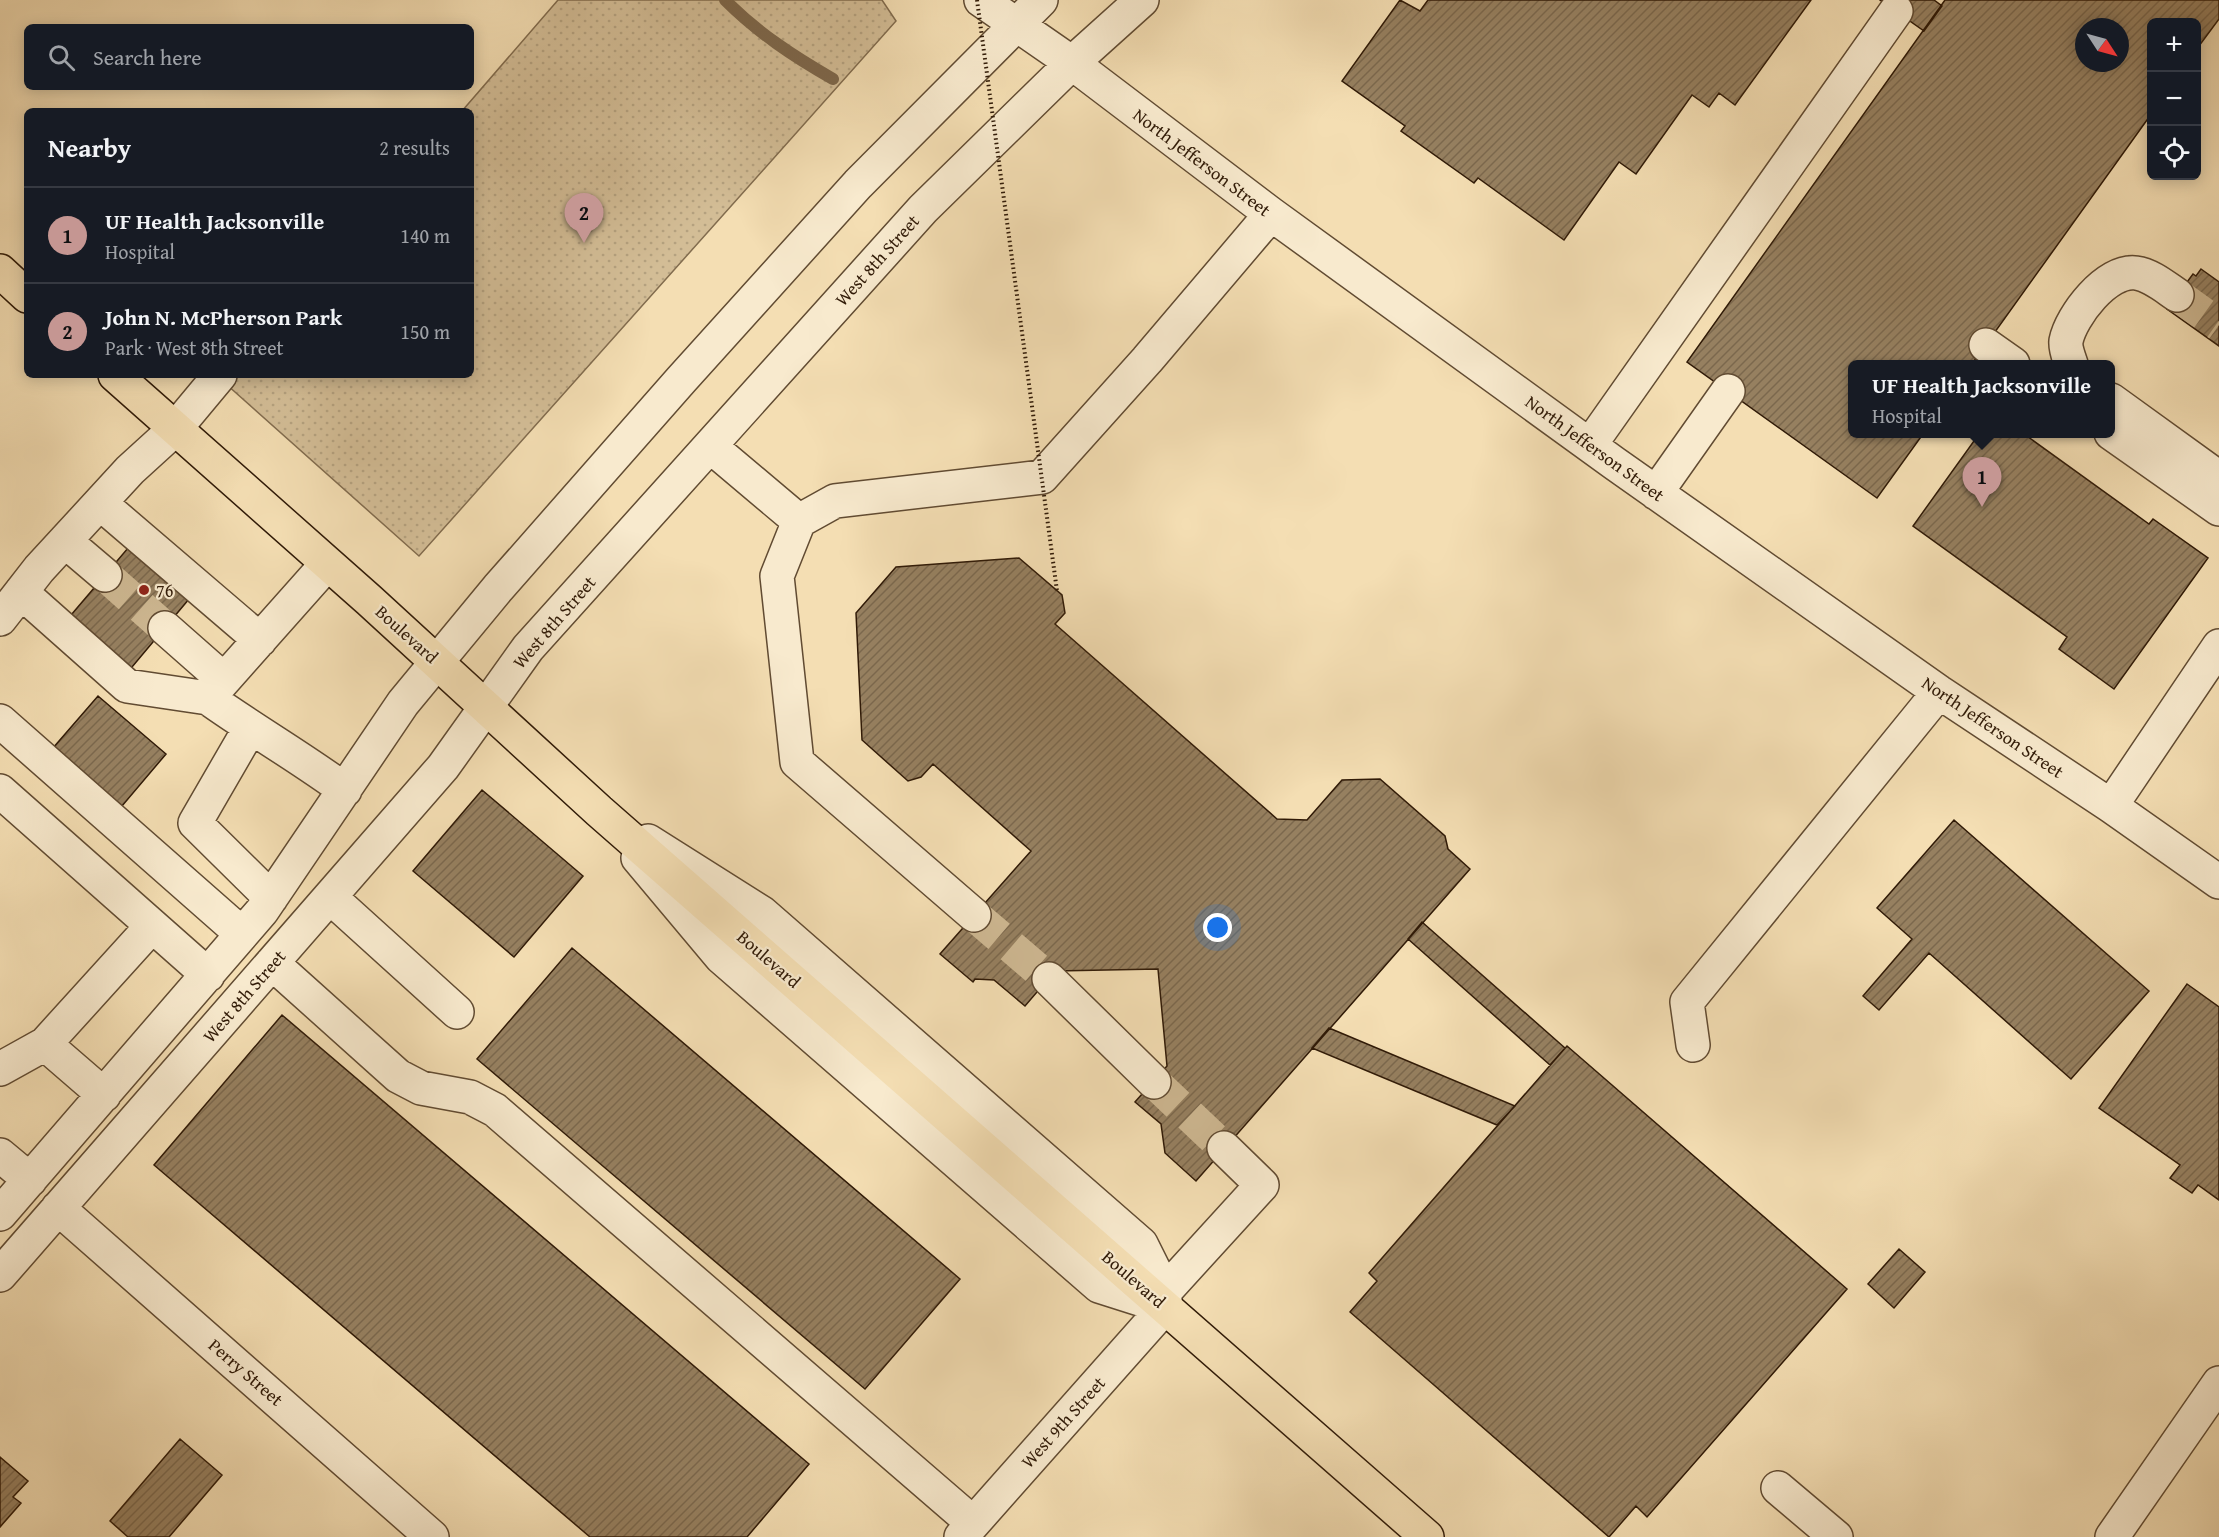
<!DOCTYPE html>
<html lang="en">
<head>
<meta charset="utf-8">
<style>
	:root { --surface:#171b24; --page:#20242c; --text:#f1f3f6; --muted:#9ea1a6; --line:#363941; --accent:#c59692 }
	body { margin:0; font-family:"Gentium Book Plus",serif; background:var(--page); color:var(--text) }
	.controls { position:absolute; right:18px; top:18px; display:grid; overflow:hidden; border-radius:9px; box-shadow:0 3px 15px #0003 }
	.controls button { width:54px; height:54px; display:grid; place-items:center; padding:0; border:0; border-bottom:2px solid var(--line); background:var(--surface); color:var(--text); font:30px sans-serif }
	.compass { position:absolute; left:2075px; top:18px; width:54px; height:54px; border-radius:50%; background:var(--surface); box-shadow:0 3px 15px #0003; rotate:126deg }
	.you { position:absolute; left:1218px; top:928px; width:21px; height:21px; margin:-15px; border:4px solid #fff; border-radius:50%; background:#1a73e8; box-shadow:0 0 0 9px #1a73e833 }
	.badge { display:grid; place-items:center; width:39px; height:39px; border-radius:50%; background:var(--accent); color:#111; font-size:20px; font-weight:700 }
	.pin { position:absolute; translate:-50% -50px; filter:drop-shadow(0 2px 3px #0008) }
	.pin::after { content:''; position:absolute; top:32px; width:21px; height:18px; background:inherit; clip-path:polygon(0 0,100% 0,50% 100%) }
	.popup { position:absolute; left:1848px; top:360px; width:267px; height:78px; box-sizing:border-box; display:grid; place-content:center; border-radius:9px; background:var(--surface); filter:drop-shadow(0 2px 4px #0005); font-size:20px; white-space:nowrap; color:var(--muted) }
	.popup b { font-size:22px; color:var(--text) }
	.popup::after { content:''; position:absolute; left:50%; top:100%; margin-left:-12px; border:12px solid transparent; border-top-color:var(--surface) }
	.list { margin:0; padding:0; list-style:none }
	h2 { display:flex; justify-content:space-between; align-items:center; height:78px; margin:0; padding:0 24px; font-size:26px }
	h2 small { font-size:20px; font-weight:400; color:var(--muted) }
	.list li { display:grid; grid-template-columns:39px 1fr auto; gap:18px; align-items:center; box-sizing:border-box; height:96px; padding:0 24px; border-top:2px solid var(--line) }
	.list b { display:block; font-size:22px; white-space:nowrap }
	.list p { margin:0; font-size:20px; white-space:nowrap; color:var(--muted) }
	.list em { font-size:20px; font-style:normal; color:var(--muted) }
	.icon { flex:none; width:33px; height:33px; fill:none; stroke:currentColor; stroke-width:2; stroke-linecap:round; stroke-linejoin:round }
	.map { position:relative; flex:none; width:2219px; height:1537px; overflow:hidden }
	.search { position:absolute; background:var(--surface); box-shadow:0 3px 15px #0003; left:24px; top:24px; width:450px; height:66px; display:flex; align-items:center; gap:15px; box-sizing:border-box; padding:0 21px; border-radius:9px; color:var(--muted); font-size:22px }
	.panel { position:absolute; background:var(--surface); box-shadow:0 3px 15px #0003; left:24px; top:108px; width:450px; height:270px; border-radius:9px }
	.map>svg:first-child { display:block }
	.park { fill:url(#park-dots); stroke:#826c4e; stroke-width:1.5 }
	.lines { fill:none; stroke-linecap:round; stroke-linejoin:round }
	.stream { stroke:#7d674b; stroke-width:12 }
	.building { fill:url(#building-hatch); stroke:#301a07; stroke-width:1.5; fill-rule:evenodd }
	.minor-tunnel { stroke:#cdb791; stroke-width:33; stroke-dasharray:33 16; stroke-linecap:butt }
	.minor-casing { stroke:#614b32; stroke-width:36 }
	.major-casing { stroke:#301a07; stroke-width:36 }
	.minor { stroke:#f8eace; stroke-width:33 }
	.major { stroke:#f4deb3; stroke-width:33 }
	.path-bridge { stroke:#301a07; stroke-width:4; stroke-dasharray:1.5 3; stroke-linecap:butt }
	.poi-dot { fill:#8f2418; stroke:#f8eace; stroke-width:2 }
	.labels { text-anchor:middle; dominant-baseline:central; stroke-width:4.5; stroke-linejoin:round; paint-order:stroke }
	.street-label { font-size:18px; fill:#301a07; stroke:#f8eace }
	.poi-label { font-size:18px; fill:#301a07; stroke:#f8eace; text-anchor:start }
</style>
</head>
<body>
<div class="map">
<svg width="2219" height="1537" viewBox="0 0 2219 1537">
	<defs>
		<pattern id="park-dots" width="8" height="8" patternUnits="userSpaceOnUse" patternTransform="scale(1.5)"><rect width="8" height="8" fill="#d3bd96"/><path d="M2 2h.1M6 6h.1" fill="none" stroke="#b5a280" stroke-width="1.8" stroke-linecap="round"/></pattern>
		<pattern id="building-hatch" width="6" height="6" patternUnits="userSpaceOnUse" patternTransform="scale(1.5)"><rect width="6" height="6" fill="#968060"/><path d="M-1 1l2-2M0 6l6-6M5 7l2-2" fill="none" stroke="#7b684d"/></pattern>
	</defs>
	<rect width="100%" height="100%" fill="#f4deb3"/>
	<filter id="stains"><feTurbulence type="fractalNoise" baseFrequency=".00333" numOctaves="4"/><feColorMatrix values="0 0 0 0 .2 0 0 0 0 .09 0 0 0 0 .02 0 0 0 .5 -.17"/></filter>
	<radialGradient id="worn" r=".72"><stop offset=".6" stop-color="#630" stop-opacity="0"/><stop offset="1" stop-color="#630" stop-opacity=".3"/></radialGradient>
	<!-- park -->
	<path class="park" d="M558,0H882L896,21L419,556L226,384L234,375H471V111H462Z"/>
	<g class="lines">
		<!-- stream -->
		<path class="stream" d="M725,0C758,33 793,56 833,79"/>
	</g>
	<!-- building -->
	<path class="building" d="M1400,0L1420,11L1428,0H1811L1735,105L1719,93L1709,107L1692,95L1636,174L1619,162L1564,240L1478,178L1474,183L1401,131L1405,126L1342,81Z
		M1880,0H1934L1942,6L1924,31Z
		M1945,0H2219V19L2196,50V22H2152V113L1972,364H1853V434H1923L1877,498L1687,362ZM2084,27H2120V63H2084Z
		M2201,269L2219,282V346L2167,309L2193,274L2196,276Z
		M1979,434H2024L2149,524L2153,519L2208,558L2114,689L2059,649L2067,637L1913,526Z
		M134,541L194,593L127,673L66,621Z
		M1019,558L1062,595L1065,613L1055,624L1277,819L1307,820L1342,780L1380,779L1445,836L1448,849L1470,869L1196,1181L1165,1153L1161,1124L1135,1102L1167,1066L1158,969L1055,971L1025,1006L994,980L975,979L973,982L940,954L1031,851L933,764L921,777L908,781L862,740L856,613L896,567Z
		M98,696L166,754L122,806L53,748Z
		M482,790L583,876L514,957L413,871Z
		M1954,820L2149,991L2071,1079L1929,953L1879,1010L1863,996L1912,939L1877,908Z
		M1422,922L1565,1048L1550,1065L1408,939Z
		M572,948L960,1279L865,1389L477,1059Z
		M2187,984L2219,1007V1200L2198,1185L2192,1193L2170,1178L2180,1165L2099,1108Z
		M282,1015L809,1464L747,1537H590L154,1165Z
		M1329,1028L1515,1106L1497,1125L1312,1048Z
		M1567,1046L1847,1289L1647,1517L1636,1506L1609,1537L1350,1312L1377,1281L1369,1273Z
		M1899,1249L1925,1272L1894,1308L1868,1284Z
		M180,1439L222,1475L169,1537H128L110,1521Z
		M0,1457L28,1481L13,1497L21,1503L0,1527Z"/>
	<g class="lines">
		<!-- minor-tunnel -->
		<path class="minor-tunnel" d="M2177,295L2219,325
			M105,575L165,628
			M974,915L1049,979
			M1154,1082L1224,1148"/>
		<defs>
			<path id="minor" d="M981,0L1072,63L1271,214L1614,463L1939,692L2111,806L2219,882
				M1986,345L2013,364
				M2071,364C2069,358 2065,348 2066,341C2071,316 2107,269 2136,273C2151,275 2165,287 2177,295
				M2111,400L2219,478
				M2111,433L2219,509
				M1590,445L1896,11
				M710,446L799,521L835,501L1042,477L1147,360L1271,214
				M1656,493L1728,391
				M100,503L260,640
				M799,521L777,576L797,762L974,915
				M65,541L105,575
				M327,564L208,698C253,730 300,757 345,790
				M21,592L127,686L208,698
				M0,619L39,569L130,470L175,429L220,375
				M165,628L224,680
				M0,721L242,934
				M250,728L195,823L271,898
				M0,791L208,975
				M2111,806L2219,646
				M648,841L762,913L1141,1244L1165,1292V1307
				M638,858L721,957L1099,1286L1165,1307
				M330,897L457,1012
				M272,963L398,1076L421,1088L470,1097L495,1110L973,1523
				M1049,979L1154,1082
				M1693,1045L1687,1002L1939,692
				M0,1069L45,1044
				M104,1095L45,1044L152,926
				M0,1155L30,1180
				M58,1208L432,1537
				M0,1214L262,911L403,703L498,588L681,380L858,184L1041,0
				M0,1275L443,767L528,648L923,209L1072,63L1142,0
				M1157,1300L1262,1185L1224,1148
				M1778,1488L1836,1537
				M961,1537L1165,1307
				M2112,1537L2219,1383"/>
			<path id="major" d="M0,271L27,296
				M115,375L369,600L599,811L1427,1537"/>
		</defs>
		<!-- minor casing -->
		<use href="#minor" class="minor-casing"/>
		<!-- major casing -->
		<use href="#major" class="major-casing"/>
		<!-- minor -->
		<use href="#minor" class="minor"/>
		<!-- major -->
		<use href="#major" class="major"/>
		<!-- path-bridge -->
		<path class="path-bridge" d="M977,0L1057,591"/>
	</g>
	<!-- markers -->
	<circle class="poi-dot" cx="144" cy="590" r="6"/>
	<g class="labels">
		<!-- street labels -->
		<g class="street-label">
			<text transform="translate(1202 162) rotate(37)">North Jefferson Street</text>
			<text transform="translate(877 260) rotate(-48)">West 8th Street</text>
			<text transform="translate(1595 448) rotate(36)">North Jefferson Street</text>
			<text transform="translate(554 622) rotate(-49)">West 8th Street</text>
			<text transform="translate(407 634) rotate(42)">Boulevard</text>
			<text transform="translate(1993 727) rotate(34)">North Jefferson Street</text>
			<text transform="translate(769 959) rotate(41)">Boulevard</text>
			<text transform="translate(244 996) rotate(-49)">West 8th Street</text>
			<text transform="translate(1134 1279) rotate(41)">Boulevard</text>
			<text transform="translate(246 1372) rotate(41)">Perry Street</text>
			<text transform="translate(1063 1422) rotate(-48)">West 9th Street</text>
		</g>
		<!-- poi labels -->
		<g class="poi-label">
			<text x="156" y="590">76</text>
		</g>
	</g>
	<rect width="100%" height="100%" filter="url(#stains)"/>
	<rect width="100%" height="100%" fill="url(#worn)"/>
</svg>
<div class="controls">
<button>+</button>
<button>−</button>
<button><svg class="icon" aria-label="locate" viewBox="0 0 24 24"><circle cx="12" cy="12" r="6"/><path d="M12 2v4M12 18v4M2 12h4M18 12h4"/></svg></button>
</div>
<svg class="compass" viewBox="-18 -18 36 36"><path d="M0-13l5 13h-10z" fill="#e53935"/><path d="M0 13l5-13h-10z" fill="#9ea1a6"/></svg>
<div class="you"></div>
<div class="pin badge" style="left:1982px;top:507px">1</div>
<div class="popup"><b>UF Health Jacksonville</b>Hospital</div>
<div class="pin badge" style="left:584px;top:243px">2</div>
<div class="search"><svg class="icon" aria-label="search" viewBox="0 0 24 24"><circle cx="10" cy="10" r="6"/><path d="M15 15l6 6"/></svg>Search here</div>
<section class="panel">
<h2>Nearby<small>2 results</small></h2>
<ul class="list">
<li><span class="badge">1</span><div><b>UF Health Jacksonville</b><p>Hospital</p></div><em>140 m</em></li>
<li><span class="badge">2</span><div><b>John N. McPherson Park</b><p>Park · West 8th Street</p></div><em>150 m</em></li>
</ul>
</section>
</div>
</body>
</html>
